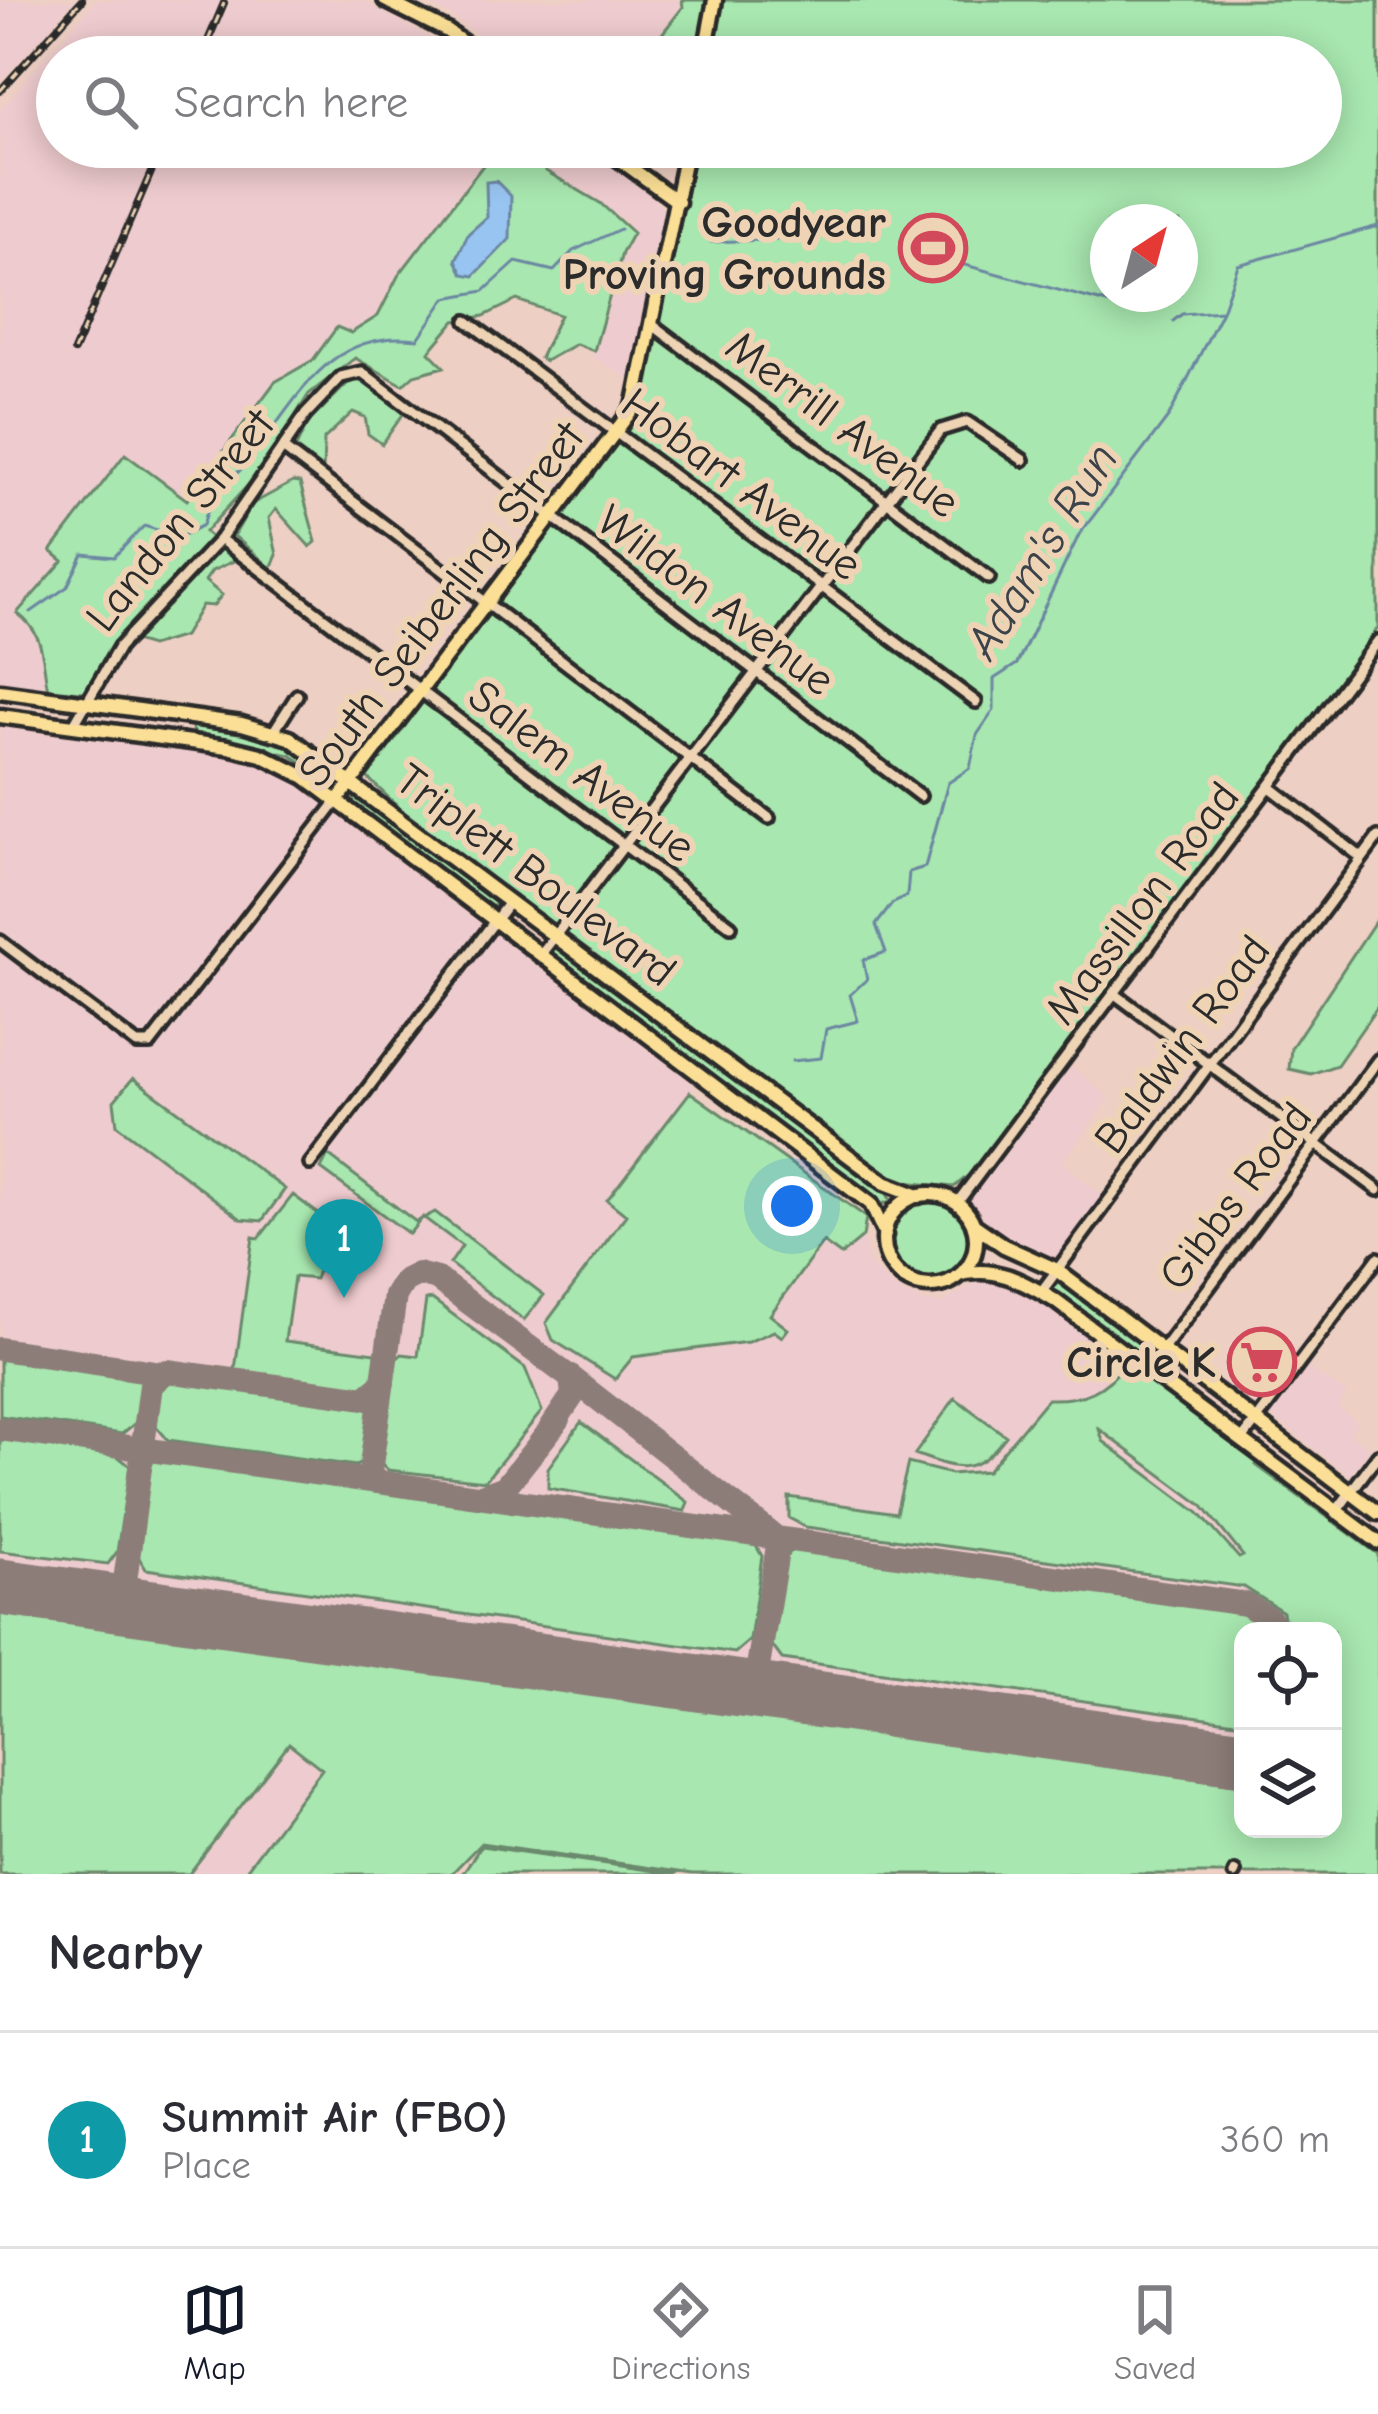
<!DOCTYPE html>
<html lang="en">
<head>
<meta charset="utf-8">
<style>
	:root { --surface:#fff; --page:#f2f2f3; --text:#2b2b33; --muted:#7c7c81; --line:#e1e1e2; --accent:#111827 }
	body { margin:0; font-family:"Comic Neue",sans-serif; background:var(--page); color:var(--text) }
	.controls { position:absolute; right:36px; bottom:36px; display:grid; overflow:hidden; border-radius:24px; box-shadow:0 6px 30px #0003 }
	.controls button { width:108px; height:108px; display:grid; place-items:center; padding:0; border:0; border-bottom:3px solid var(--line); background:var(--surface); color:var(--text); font:60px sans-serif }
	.compass { position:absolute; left:1090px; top:204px; width:108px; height:108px; border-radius:50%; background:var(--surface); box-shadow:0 6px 30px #0003; rotate:36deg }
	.you { position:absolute; left:792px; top:1206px; width:42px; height:42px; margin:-30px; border:9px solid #fff; border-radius:50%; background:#1a73e8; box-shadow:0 0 0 18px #1a73e833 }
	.badge { display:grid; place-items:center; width:78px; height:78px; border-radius:50%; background:var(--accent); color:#fff; font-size:39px; font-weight:700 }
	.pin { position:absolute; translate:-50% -99px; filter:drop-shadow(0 3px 6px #0008) }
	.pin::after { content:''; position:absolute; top:63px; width:42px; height:36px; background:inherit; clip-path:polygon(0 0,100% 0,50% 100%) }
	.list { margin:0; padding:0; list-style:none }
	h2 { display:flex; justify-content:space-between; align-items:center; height:156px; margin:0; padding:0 48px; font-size:51px }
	h2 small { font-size:39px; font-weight:400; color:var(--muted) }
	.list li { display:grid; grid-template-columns:78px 1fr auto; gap:36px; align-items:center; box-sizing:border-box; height:216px; padding:0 48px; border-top:3px solid var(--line) }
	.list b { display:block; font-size:45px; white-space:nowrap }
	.list p { margin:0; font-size:39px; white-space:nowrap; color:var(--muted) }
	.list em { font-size:39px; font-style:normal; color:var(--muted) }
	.icon { flex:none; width:66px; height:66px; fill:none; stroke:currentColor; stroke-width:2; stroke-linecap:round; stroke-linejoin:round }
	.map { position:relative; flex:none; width:1378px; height:1874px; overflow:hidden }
	.search { position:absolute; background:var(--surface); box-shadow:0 6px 30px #0003; left:36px; right:36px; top:36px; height:132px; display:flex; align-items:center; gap:30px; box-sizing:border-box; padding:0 42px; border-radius:66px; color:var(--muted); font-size:45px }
	.sheet { height:372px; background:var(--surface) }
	nav { display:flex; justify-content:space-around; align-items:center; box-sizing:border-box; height:168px; border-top:3px solid var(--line); background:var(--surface); font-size:33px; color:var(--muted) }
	nav a { display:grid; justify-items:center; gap:6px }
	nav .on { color:var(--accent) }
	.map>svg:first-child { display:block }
	.built { fill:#eecbce; fill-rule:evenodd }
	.green { fill:#a8e7af; stroke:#6a896d; stroke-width:3; fill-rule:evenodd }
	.water { fill:#98c4f1; stroke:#6c87a2; stroke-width:3 }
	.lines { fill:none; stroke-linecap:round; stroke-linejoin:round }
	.stream { stroke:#6c87a2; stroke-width:3 }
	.taxiway { stroke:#8c7d78; stroke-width:24 }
	.runway { stroke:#8c7d78; stroke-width:57 }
	.minor-casing { stroke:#2b2b2b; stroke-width:18 }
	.major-casing { stroke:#2b2b2b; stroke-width:21 }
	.minor { stroke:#eed4b5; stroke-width:9 }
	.major { stroke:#fbdf96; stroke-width:12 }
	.rail-casing { stroke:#2b2b2b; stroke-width:8 }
	.rail { stroke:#eed4b5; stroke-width:3; stroke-dasharray:9; stroke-linecap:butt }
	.labels { text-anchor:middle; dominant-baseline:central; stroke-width:12; stroke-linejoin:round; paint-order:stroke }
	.poi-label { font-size:45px; font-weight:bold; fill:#2b2b2b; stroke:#eed4b5; text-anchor:end }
	.street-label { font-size:45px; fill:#2b2b2b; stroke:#eed4b5 }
	.water-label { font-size:48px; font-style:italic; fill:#3b4249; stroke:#eed4b5 }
</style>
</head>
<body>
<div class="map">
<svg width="1378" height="1874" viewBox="0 0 1378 1874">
	<rect width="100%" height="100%" fill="#eecfc4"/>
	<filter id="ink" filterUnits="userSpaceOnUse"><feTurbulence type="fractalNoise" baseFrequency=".00833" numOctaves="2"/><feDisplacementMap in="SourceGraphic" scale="24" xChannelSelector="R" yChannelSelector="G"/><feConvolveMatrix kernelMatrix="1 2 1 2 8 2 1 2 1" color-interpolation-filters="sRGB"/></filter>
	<g filter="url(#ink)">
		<!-- built -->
		<path class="built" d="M0,0H75L0,82Z
			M96,0H361L466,57H57V147H497L398,276L378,316L351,334L337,327L313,360L275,383L187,501L125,454L52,552L64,561L17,613L44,644L48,690L0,687V110Z
			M420,0H682L683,7L644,57H509L452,16Z
			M545,147H586L657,199L669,225L639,386L592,356L622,253L631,241L629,223L546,171Z
			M0,716L228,747L283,764L702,1075L690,1092L866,1217L863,1237L869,1263L894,1287L923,1302L943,1303L987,1275L1024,1285L1127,1362L1110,1384L1087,1397L1047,1399L1016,1436L1103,1441L1255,1465L1378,1554V1874H692L481,1843L451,1874H0ZM1243,1631H1333V1829H1243Z
			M1067,1063L1110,1098L1062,1162L1104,1197L1053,1265L983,1227L963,1201Z
			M1255,1347L1282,1368L1255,1404L1228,1384Z
			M1305,1366L1347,1394L1338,1407L1358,1422L1350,1434L1370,1449L1350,1476L1270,1415Z"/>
		<!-- green -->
		<path class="green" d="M682,0H707L696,57H644L683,7Z
			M724,0H1378V628L974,1171L954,1187L893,1181L413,821L367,777L642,408L696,147H1321V57H712ZM1108,222H1180V294H1108Z
			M497,147H545L546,171L600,203L633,233L622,253L594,351L576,344L545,361L540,358L560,315L517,300L484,316L455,321L429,352L444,367L414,375L403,385L355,358L309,394L257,475L205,532L236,560L212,571L205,581L222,595L213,606L202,605L184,636L151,646L121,637L85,692L48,690C41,657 46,635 17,613L63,561L51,551L125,454L187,500L275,382L313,360L337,327L351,333L378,316L398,276Z
			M352,379L373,385L406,410L382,444L368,434L365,417L353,412L324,439L323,475L295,449L307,424Z
			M293,482L300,483L316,542L310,547L276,509L269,518L277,555L271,568L234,536L252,504Z
			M197,723L289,743L341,781L336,785L290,755L196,736L192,728Z
			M356,796L416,836L499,904L490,907L351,803Z
			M1378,917V1006L1337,1065L1311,1074L1289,1069L1291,1048Z
			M555,944L885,1190L891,1201L883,1204L874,1198L570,968L552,954Z
			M133,1078L285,1189L262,1221L241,1219L117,1125L114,1101Z
			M690,1092L866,1217L863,1237L841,1255L823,1242L770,1315L788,1329L782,1337L774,1331L748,1342L633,1357L615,1379L553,1340L546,1323L626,1215L607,1200Z
			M328,1155L416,1222L435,1212L544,1295L524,1320L450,1264L462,1246L423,1217L409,1234L321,1169Z
			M293,1195L352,1239L325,1223L321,1249L327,1226L349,1243L348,1253L326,1250L315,1279L294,1277L285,1341L376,1353L375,1386L368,1392L242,1375L235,1370L253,1237L259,1238Z
			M891 1240a39 39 0 1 1 78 0a39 39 0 1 1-78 0Z
			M1056,1279L1147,1346L1150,1354L1143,1359L1051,1289Z
			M432,1299L525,1368L542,1411L485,1481L388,1470L379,1461L393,1362L402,1354L418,1356L426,1300Z
			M0,1353L142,1375L139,1420L122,1434L0,1416Z
			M1127,1362L1259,1460L1256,1465L1378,1554V1874H692L481,1843L451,1874H243L322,1769L289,1743L189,1874H0V1611L1243,1785V1829H1333V1631H1286L1283,1612L1244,1587L806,1527L789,1518V1497L896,1513L908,1463L951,1474L987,1471L1047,1399C1084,1400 1104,1392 1127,1362ZM1099,1429L1202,1505L1243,1556L1239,1558L1199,1513L1103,1441Z
			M170,1376L367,1406L372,1411L365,1460L356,1466L168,1440L156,1426L160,1385Z
			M955,1398L1006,1436C975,1476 960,1471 915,1454Z
			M581,1422L688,1502L685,1511L548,1488V1468Z
			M0,1435L110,1450L130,1466L117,1552L108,1564L0,1551Z
			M170,1457L752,1539L762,1556L750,1640L735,1653L146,1569L136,1553L148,1472L153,1461Z
			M794,1548L1245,1610L1262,1621L1265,1631H1243V1723L782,1659L768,1640L781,1562Z
			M481,1846L676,1874H462Z"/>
		<!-- water -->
		<path class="water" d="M496,181L511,196L510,239L474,276L463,274L456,260L468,234L487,217L486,182Z"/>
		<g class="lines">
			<!-- stream -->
			<path class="stream" d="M711,242L816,238
				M950,261L1114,305
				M1173,321L1182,314L1222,311
				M31,612L67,587L83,554L114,557L144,526L180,537L203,525C216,478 227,489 251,458C298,399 328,328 418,339L446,298L484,291L516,262L554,271L573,251L620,229
				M792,1061L821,1058L826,1029L858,1021L850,995L867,979L863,960L886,952L876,925L892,904L907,896L909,872L925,867L948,783L970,768L977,735L994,710V679L1017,664L1079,535L1169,416L1222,311L1238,265L1378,226"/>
			<!-- taxiway -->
			<path class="taxiway" d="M0,1349L162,1373
				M568,1375L779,1540L754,1691
				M0,1429L1246,1604L1271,1620L1277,1631
				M369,1479L395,1296L404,1281L418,1274L437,1279L571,1378L573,1395L550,1429
				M484,1495L505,1487L559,1419
				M122,1604L151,1385L167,1371L365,1398L383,1383"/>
			<!-- runway -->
			<path class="runway" d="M0,1587L1243,1758"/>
			<defs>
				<path id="minor" d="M467,321L976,702
					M654,326L989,578
					M284,449L769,818
					M220,539L731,926
					M73,726L119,647L220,539L306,414L341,377L362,372L920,796
					M274,731L297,695
					M1270,787L1362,858
					M0,941L137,1044H150L337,801
					M541,954L941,430L967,422L1023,460
					M1115,994L1378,1190
					M310,1164L510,901
					M957,1203L1378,641
					M1041,1292L1378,837
					M1146,1372L1378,1060
					M1241,1441L1378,1258
					M1335,1513L1378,1455
					M1234,1874L1235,1872"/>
				<path id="major" d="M385,0L447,31L483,57
					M704,57L715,0
					M602,147L678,202
					M0,691L242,724L290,738L885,1183L919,1196
					M0,716L228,747L261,755L305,777L871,1204L885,1235
					M337,801L634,407L687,147
					M884 1240a46 46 0 1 1 92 0a46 46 0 1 1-92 0Z
					M974,1225L1004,1246L1055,1269L1378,1513
					M961,1274C998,1266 1023,1282 1054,1300L1378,1542"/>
			</defs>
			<!-- minor casing -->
			<use href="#minor" class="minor-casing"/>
			<!-- major casing -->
			<use href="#major" class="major-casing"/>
			<!-- minor -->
			<use href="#minor" class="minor"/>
			<!-- major -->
			<use href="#major" class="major"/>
			<defs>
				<path id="rail" d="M201,57L224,3
					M0,91L82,0
					M74,351L162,147"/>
			</defs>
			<!-- rail casing -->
			<use href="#rail" class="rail-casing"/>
			<!-- rail -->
			<use href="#rail" class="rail"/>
		</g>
	</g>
	<!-- icons -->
	<defs>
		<symbol id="stadium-ring" viewBox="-11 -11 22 22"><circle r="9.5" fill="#eed4b5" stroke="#d1495b" stroke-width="1.5"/><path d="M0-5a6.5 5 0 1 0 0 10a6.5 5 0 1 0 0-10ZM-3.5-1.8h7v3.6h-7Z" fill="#d1495b"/></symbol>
		<symbol id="supermarket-ring" viewBox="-11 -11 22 22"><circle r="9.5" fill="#eed4b5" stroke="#d1495b" stroke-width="1.5"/><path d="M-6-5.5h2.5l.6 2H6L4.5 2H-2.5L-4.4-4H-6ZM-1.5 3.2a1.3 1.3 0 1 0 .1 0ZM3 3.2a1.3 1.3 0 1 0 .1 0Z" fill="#d1495b"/></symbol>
	</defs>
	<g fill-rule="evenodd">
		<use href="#stadium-ring" x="895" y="210" width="76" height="76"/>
		<use href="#supermarket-ring" x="1224" y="1324" width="76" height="76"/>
	</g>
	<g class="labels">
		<!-- poi labels -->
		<g class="poi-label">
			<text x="886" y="222">Goodyear<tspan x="886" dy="52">Proving Grounds</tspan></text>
			<text x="1216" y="1362">Circle K</text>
		</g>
		<!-- street labels -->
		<g class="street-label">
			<text transform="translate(843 424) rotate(37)">Merrill Avenue</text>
			<text transform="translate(742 484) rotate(37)">Hobart Avenue</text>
			<text transform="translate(180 520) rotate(-51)">Landon Street</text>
			<text transform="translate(716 600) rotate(37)">Wildon Avenue</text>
			<text transform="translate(441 604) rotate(-53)">South Seiberling Street</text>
			<text transform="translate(582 771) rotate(37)">Salem Avenue</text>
			<text transform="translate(536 875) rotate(37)">Triplett Boulevard</text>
			<text transform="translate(1142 903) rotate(-53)">Massillon Road</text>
			<text transform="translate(1182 1044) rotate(-53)">Baldwin Road</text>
			<text transform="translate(1235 1196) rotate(-53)">Gibbs Road</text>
		</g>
		<!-- water labels -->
		<g class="water-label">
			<text transform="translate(1042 551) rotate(-58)">Adam's Run</text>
		</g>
	</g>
</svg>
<div class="controls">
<button><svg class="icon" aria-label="locate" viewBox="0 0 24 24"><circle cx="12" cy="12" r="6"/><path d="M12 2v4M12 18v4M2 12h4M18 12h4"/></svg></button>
<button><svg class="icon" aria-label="layers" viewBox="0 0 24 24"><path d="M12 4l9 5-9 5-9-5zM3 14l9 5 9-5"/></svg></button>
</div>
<svg class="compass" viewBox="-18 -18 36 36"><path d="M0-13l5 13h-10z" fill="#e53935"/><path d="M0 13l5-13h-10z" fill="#7c7c81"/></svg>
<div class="you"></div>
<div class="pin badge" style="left:344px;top:1298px;background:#0f9aa8">1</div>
<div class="search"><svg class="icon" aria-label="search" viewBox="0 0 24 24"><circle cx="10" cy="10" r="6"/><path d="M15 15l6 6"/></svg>Search here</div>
</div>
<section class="sheet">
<h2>Nearby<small></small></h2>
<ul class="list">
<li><span class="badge" style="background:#0f9aa8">1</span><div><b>Summit Air (FBO)</b><p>Place</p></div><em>360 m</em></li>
</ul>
</section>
<nav>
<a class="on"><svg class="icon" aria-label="map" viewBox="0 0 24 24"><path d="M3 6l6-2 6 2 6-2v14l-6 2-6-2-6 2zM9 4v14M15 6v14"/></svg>Map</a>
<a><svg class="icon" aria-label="directions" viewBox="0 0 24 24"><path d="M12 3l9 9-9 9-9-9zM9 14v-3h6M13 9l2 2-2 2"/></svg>Directions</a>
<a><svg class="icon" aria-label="saved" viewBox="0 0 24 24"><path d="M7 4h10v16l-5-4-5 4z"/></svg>Saved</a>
</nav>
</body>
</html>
